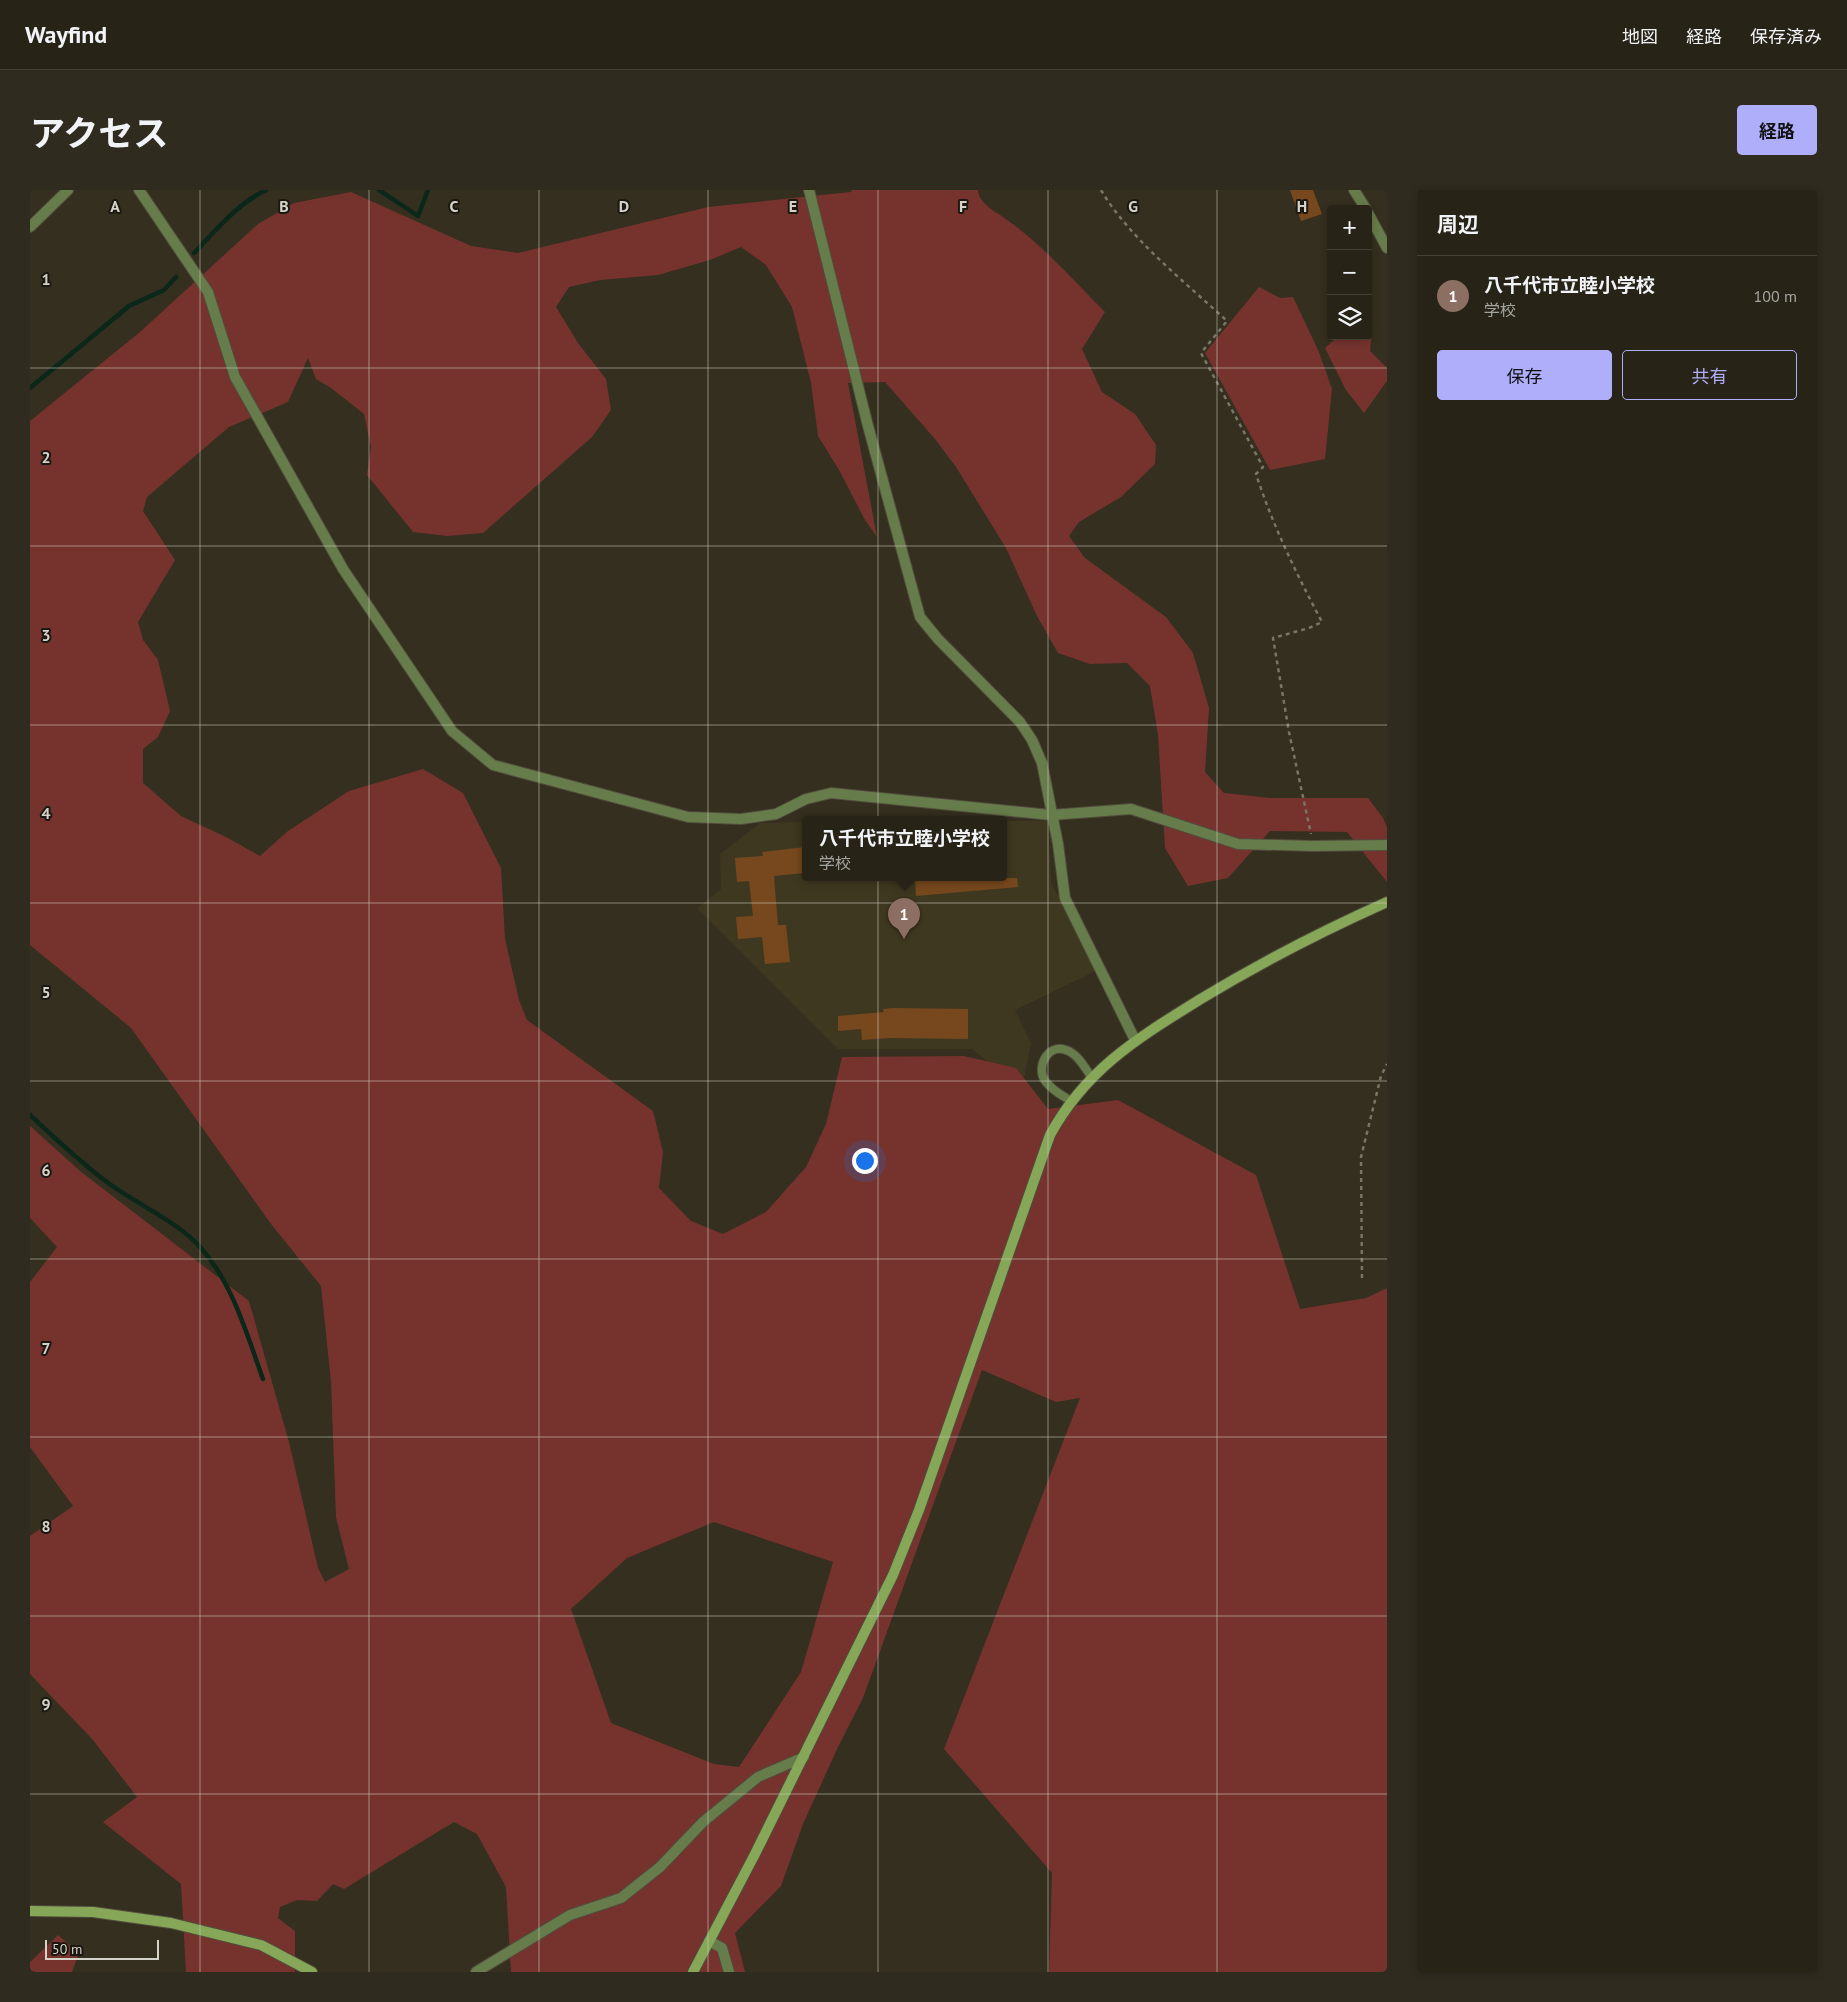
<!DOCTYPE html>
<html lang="ja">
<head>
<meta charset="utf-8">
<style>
	:root { --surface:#272316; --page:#2f2b1f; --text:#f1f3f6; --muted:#a4a4a1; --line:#434035; --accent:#afaefa }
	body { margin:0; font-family:"PT Sans","Noto Sans JP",sans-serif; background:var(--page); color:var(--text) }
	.controls { position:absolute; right:15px; top:15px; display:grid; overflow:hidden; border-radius:5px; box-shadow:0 2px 8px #0003 }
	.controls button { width:45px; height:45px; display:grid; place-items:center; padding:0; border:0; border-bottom:1px solid var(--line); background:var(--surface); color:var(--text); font:25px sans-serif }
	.scale { position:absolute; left:15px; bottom:12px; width:114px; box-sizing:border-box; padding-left:5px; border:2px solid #d5d2c7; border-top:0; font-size:14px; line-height:18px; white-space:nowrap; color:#d5d2c7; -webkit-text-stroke:4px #1a1810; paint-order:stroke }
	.you { position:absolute; left:834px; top:970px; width:18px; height:18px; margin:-12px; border:4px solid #fff; border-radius:50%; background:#1a73e8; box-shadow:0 0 0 8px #1a73e833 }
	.badge { display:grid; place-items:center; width:32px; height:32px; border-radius:50%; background:var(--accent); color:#fff; font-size:16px; font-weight:700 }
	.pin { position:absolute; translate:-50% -41px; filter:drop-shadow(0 1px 2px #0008) }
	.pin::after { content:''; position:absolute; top:26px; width:18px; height:15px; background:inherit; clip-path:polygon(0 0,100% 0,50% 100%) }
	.popup { position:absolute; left:772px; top:626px; width:205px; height:65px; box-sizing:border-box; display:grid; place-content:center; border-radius:5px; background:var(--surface); filter:drop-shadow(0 1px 4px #0005); font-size:16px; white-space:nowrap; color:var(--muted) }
	.popup b { font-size:19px; color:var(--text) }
	.popup::after { content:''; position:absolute; left:50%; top:100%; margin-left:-10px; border:10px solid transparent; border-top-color:var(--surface) }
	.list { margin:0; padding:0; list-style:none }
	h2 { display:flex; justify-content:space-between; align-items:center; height:65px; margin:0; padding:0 20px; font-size:21px }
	h2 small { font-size:16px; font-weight:400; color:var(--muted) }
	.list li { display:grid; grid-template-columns:32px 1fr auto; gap:15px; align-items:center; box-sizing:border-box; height:80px; padding:0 20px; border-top:1px solid var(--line) }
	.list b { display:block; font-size:19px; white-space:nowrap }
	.list p { margin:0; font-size:16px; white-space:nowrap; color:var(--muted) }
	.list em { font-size:16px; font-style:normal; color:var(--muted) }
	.actions { display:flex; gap:10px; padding:15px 20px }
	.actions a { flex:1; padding:11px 0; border:1px solid var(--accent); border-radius:5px; text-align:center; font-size:18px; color:var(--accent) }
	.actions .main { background:var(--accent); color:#111 }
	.icon { flex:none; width:28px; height:28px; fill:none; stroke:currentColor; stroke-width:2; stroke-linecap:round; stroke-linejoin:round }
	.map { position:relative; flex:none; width:1357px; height:1782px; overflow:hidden; border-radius:5px }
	header { display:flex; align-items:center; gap:30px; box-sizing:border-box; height:70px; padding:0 25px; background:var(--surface); border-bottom:1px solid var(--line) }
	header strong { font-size:24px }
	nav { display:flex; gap:28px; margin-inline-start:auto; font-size:18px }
	.intro { display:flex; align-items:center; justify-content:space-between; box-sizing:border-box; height:120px; padding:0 30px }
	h1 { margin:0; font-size:35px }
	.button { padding:12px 22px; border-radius:5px; background:var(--accent); color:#111; font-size:18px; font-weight:700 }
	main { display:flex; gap:30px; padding:0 30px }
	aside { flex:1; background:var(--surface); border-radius:5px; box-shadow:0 2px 8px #0003 }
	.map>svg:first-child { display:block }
	.built { fill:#3f3820 }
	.green { fill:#76332e; fill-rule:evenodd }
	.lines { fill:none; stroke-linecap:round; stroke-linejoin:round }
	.stream { stroke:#0a271a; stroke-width:4.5 }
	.building { fill:#77481d }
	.lane-casing { stroke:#514c3c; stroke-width:10 }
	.street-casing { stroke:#514c3c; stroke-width:12 }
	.secondary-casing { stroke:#514c3c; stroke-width:12 }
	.path { stroke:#797567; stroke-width:2.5; stroke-dasharray:4 4; stroke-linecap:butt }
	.lane { stroke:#677c4b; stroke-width:8 }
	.street { stroke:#677c4b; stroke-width:10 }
	.secondary { stroke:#86a757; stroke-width:10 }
	.grid { fill:none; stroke:#d5d2c7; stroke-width:1; stroke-opacity:0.55 }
	.grid-label { font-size:16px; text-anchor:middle; font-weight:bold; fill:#d5d2c7; stroke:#1a1810; stroke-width:4; stroke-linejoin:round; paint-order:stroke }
</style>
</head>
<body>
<header>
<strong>Wayfind</strong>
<nav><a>地図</a><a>経路</a><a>保存済み</a></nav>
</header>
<div class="intro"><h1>アクセス</h1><a class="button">経路</a></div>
<main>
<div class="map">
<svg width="1357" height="1782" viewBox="0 0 1357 1782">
	<rect width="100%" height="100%" fill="#342f1e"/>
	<!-- built -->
	<path class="built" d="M973,631H1018L1021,693L1068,780L985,820L1001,853L992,898L942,859H808L667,718L691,699L690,664L730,633L775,632V688H973Z"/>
	<!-- green -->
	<path class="green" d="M822,0H948C948,12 964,21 973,27C1011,53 1042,89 1075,122L1052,159L1072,202L1105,224L1126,255L1125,274L1091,307L1049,332L1039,346L1055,368L1136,427L1163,463L1179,518L1175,582L1194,603L1240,608H1338L1353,628L1357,637V692L1317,642L1240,641L1198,688L1158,696L1135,658L1128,545L1120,496L1097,473L1060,474L1028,463L1007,426L976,358L926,277L905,249L855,192L818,193L847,347L835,330L809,280L788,246L781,193L762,117L736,75L711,57L680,70L628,85L570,90L539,97L526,117L548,153L576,189L581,220L562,247L453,343L417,346L383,342L337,285L341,257L334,224L301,198L286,189L278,168L258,212L199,237L117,307L113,321L145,370L108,432L113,450L128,470L140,521L128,547L113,559V593L151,626L198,648L230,666L258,641L319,601L393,579L433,603L471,678L475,749L489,810L497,830L623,921L633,962L629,998L661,1031L693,1044L736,1022L776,977L796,934L812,867L934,866L986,878L1018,919L1088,910L1226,985L1270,1119L1336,1108L1357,1098V1782H1019L1022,1683L914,1559L1050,1208L1026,1212L952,1180L833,1508L808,1557L773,1634L751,1696L705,1743L715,1782H481L476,1697L447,1644L424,1632L314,1699L303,1694L287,1711L267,1710L250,1717L248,1728L265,1741V1782H156L151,1694L73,1632L107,1607L63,1550L0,1484V1346L43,1316L0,1257V1092L27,1057L0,1028V936L50,981L219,1111L259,1252L288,1378L295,1392L319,1379L306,1327L301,1192L291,1096L241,1034L101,838L0,755V231L110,142L228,34L264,13L321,2L441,56L488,63L678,17L821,2ZM684,1332L803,1372L771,1482L709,1577L684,1574L581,1533L541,1419L597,1368Z
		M1229,97L1250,108L1263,107L1289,162L1302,199L1295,269L1240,280L1175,163Z
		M1338,132L1342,137L1340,161L1357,178V191L1334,223L1316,200L1295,158L1309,146H1338Z
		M28,1745L49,1763L42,1782H0V1772Z"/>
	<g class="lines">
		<!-- stream -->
		<path class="stream" d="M349,0L388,26L398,0
			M164,63C186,40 207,14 236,0
			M0,198L99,116L134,100L146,87
			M0,925C26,949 52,974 81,995C109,1015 148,1032 171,1058C203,1094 217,1145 233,1189"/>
	</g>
	<!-- building -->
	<path class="building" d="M1260,0H1283L1292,24L1271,31Z
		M775,657V683L744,686L748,735H756L760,772L735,774L732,747L708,749L706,727L723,726L719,691L707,692L705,668L733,666L732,662Z
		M885,688H987L988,697L886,706Z
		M863,818L938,819V849L859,848L832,850L831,839L808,841V826L854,822L853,819Z"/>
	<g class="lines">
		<defs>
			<path id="lane" d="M1041,911C1033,906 1023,901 1016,892C1005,879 1017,853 1036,860C1048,864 1055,878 1062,888"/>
			<path id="street" d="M109,0L178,102L205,187L313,379L422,541L463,575L658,627L711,629L746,624L776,609L801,603L1021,625L1101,619L1208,654L1283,656L1357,655
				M779,0L838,236L890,427L908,449L990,532L1002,550L1012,573L1028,654L1035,708L1105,850
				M1324,0L1336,19
				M1338,23L1357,58
				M0,37L38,0
				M679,1751L692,1758L699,1782
				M446,1782L540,1725L591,1708L630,1677L673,1632L728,1587L774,1567"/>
			<path id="secondary" d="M0,1721L63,1722L141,1733L231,1755L282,1782
				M663,1782L725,1664L863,1385L889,1320L1020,945C1056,879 1108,848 1169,810C1230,773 1292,741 1357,712"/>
		</defs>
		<!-- lane casing -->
		<use href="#lane" class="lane-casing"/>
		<!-- street casing -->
		<use href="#street" class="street-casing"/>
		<!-- secondary casing -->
		<use href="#secondary" class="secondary-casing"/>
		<!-- path -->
		<path class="path" d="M1071,0C1100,49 1155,92 1197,131L1171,163L1233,277L1226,284C1243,336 1266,383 1292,432L1279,438L1243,448L1259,542L1281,644
			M1332,1088L1331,967L1351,886L1357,874"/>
		<!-- lane -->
		<use href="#lane" class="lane"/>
		<!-- street -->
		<use href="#street" class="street"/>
		<!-- secondary -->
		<use href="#secondary" class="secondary"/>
	</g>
	<!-- grid -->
	<path class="grid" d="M170,0V1782M339,0V1782M509,0V1782M678,0V1782M848,0V1782M1018,0V1782M1187,0V1782M0,178H1357M0,356H1357M0,535H1357M0,713H1357M0,891H1357M0,1069H1357M0,1247H1357M0,1426H1357M0,1604H1357"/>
	<g class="grid-label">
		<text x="85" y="22">A</text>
		<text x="254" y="22">B</text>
		<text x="424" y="22">C</text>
		<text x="594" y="22">D</text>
		<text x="763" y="22">E</text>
		<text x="933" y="22">F</text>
		<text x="1103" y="22">G</text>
		<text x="1272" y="22">H</text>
		<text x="16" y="95">1</text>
		<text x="16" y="273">2</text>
		<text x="16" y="451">3</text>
		<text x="16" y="629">4</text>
		<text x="16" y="808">5</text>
		<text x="16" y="986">6</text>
		<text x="16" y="1164">7</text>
		<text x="16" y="1342">8</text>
		<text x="16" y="1520">9</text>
	</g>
</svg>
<div class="controls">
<button>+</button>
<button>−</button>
<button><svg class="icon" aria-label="layers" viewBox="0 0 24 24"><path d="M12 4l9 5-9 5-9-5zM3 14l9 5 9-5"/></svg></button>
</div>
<div class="scale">50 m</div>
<div class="you"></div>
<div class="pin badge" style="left:874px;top:749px;background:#8d6e63">1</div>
<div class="popup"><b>八千代市立睦小学校</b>学校</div>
</div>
<aside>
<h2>周辺<small></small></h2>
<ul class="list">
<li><span class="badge" style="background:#8d6e63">1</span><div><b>八千代市立睦小学校</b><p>学校</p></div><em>100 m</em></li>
</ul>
<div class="actions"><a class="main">保存</a><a>共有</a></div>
</aside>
</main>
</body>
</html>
